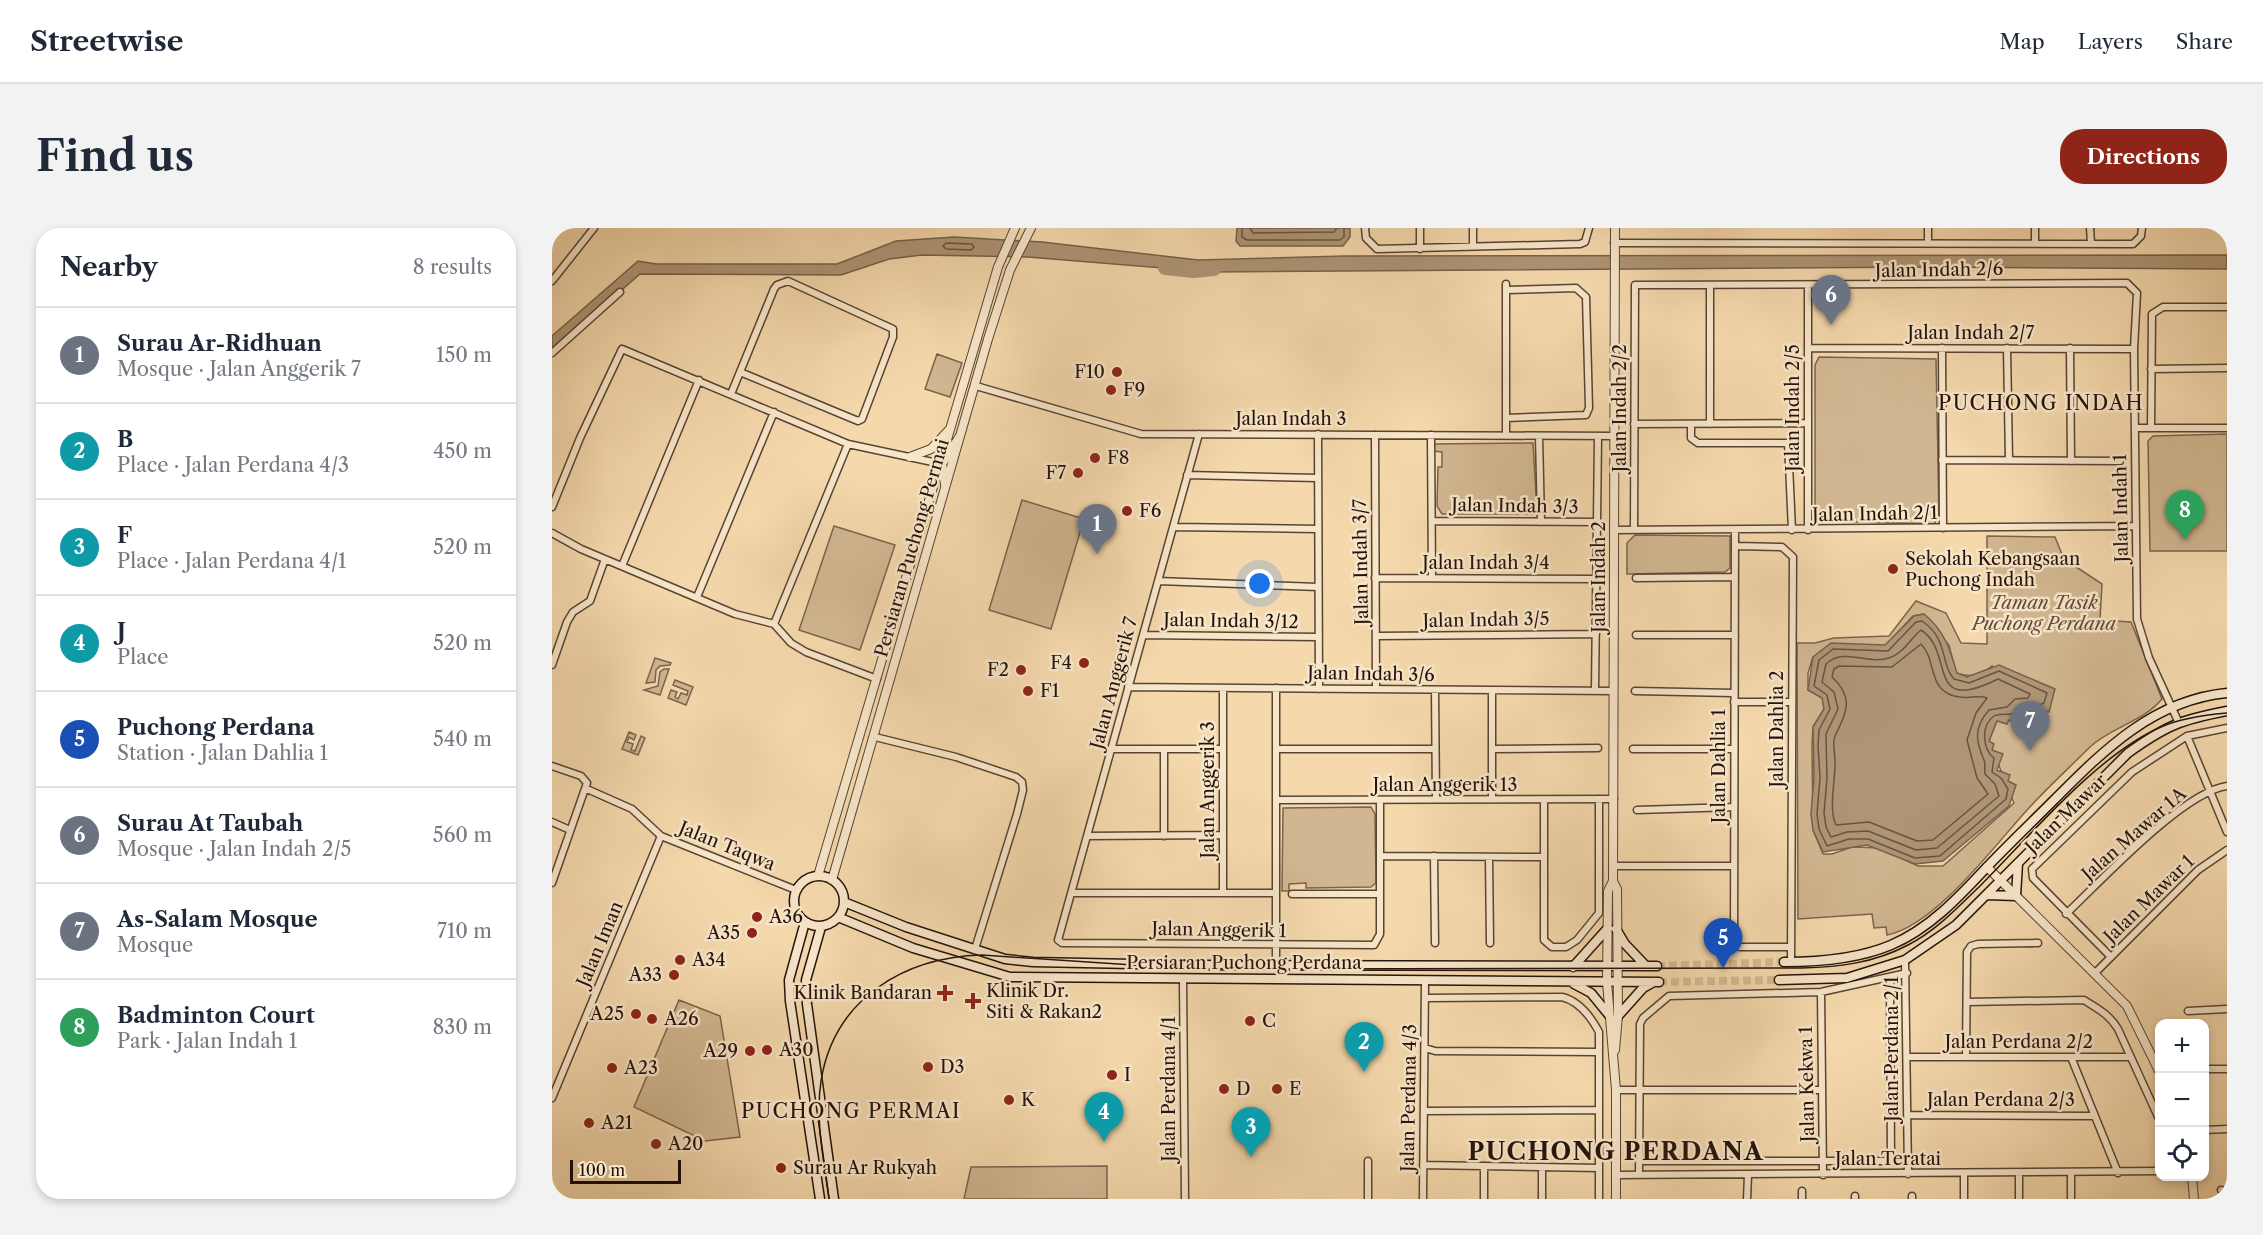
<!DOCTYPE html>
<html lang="en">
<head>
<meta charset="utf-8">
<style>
	:root { --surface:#fff; --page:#f2f2f3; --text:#1f2937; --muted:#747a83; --line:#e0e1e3; --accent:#8f2418 }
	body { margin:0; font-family:"Libre Caslon Text",serif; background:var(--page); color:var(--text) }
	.controls { position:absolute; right:18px; bottom:18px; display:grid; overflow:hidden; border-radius:12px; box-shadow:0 3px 9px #0003 }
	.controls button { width:54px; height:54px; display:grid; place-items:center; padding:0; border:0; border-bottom:2px solid var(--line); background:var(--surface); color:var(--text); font:30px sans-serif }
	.scale { position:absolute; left:18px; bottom:15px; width:111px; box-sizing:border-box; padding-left:6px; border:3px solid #241209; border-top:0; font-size:16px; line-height:21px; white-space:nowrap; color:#241209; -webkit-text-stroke:4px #f8e6ca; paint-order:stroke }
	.you { position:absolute; left:708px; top:356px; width:21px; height:21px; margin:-15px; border:4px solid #fff; border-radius:50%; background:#1a73e8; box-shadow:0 0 0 9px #1a73e833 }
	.badge { display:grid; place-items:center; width:39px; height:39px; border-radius:50%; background:var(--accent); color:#fff; font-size:20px; font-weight:700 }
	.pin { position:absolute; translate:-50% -50px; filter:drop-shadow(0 2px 3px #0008) }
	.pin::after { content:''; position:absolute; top:32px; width:21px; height:18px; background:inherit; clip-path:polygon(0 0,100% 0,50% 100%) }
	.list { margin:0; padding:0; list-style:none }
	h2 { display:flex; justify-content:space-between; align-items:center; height:78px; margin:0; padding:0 24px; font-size:26px }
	h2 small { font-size:20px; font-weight:400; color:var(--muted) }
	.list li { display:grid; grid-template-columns:39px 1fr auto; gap:18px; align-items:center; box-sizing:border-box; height:96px; padding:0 24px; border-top:2px solid var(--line) }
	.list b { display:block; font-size:22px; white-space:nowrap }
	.list p { margin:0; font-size:20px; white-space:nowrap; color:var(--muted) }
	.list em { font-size:20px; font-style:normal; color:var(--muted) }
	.icon { flex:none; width:33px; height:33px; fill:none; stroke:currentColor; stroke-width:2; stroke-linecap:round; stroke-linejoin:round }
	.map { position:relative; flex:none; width:1675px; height:971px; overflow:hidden; border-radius:24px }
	header { display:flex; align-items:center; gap:36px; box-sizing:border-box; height:84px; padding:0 30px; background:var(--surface); border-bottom:2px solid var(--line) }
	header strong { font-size:28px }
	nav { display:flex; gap:33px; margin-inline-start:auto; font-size:21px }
	.intro { display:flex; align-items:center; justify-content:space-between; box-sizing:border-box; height:144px; padding:0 36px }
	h1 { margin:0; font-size:42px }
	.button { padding:15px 27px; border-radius:24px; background:var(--accent); color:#fff; font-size:21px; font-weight:700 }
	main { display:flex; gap:36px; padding:0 36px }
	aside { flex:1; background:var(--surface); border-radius:24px; box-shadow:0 3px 9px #0003 }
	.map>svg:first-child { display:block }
	.green { fill:#d1b791; stroke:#7a644d; stroke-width:1.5; fill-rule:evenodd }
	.water { fill:#ae9575; stroke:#77614a; stroke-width:1.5 }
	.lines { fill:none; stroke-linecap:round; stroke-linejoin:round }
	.shore { stroke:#69543f; stroke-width:1.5 }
	.river { stroke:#ae9575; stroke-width:14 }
	.secondary-tunnel { stroke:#d6bb94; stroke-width:8; stroke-dasharray:8 4; stroke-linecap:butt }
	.minor-casing { stroke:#584432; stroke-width:9 }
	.tertiary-casing { stroke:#584432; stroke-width:10 }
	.secondary-casing { stroke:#241209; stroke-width:11 }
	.minor { stroke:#f8e6ca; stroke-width:6 }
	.tertiary { stroke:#f8e6ca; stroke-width:8 }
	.secondary { stroke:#f8e6ca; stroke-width:8 }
	.tram { stroke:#241209; stroke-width:1.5 }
	.poi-dot { fill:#8f2418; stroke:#f8e6ca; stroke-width:2 }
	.labels { text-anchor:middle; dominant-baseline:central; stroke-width:5; stroke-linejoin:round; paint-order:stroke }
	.street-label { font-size:18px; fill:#241209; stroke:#f8e6ca }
	.poi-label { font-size:18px; fill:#241209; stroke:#f8e6ca; text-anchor:start }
	.park-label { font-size:18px; font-style:italic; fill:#614c39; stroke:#f8e6ca }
	.neighbourhood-label { font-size:20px; letter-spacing:1.5px; fill:#241209; stroke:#f8e6ca }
	.district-label { font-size:24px; font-weight:bold; letter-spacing:1.5px; fill:#241209; stroke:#f8e6ca }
</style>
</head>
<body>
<header>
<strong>Streetwise</strong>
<nav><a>Map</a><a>Layers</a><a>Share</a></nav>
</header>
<div class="intro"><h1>Find us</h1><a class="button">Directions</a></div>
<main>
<aside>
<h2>Nearby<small>8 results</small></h2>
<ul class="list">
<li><span class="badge" style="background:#6b7280">1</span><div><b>Surau Ar-Ridhuan</b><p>Mosque · Jalan Anggerik 7</p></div><em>150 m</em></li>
<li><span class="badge" style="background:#0f9aa8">2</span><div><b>B</b><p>Place · Jalan Perdana 4/3</p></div><em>450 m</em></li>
<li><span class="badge" style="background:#0f9aa8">3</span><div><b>F</b><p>Place · Jalan Perdana 4/1</p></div><em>520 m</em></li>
<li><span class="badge" style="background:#0f9aa8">4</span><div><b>J</b><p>Place</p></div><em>520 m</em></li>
<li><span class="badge" style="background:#1a4fb4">5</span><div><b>Puchong Perdana</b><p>Station · Jalan Dahlia 1</p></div><em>540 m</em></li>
<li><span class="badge" style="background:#6b7280">6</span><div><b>Surau At Taubah</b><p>Mosque · Jalan Indah 2/5</p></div><em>560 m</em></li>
<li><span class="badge" style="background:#6b7280">7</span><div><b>As-Salam Mosque</b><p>Mosque</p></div><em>710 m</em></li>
<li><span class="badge" style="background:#2e9e5b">8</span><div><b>Badminton Court</b><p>Park · Jalan Indah 1</p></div><em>830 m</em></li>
</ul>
</aside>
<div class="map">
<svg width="1675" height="971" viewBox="0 0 1675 971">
	<rect width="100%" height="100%" fill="#f5d9ad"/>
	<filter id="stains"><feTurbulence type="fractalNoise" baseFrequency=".00333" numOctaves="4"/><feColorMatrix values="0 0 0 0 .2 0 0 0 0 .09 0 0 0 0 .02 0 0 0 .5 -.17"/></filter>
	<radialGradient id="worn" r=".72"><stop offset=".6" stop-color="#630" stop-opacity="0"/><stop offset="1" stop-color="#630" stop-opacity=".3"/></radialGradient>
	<!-- green -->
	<path class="green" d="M385,126L410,135L398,169L373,161Z
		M1267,129L1384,131L1387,288L1382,296L1270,293L1263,286V137Z
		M1675,206V323H1598L1596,213L1601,208Z
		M981,215L985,283L980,286H890L885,278L886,239H890V224L881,223V216Z
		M470,272L532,291L499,401L437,382Z
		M282,298L343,317L308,422L247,402Z
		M1083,307L1178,308V340L1173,344L1075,346V315Z
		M1435,308L1503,309L1512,331L1550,356L1548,392L1579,394L1610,471C1591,494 1559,499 1538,519C1517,540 1496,559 1476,581C1443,617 1383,698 1335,707L1334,699L1322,700L1320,686L1246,691L1245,415H1263L1282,410L1337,408L1364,373L1394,385L1409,415L1435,416ZM1371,386L1397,417L1404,445C1419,450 1428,447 1440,438L1445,492L1437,513L1462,575L1391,638H1366L1328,620L1300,619L1280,626H1271L1261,602L1260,517L1261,499L1272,481L1271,470L1256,462V445L1261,429L1333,418L1361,388Z
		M103,430L119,435L118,437L108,438L104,442L103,454L94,455Z
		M112,441H117L108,467L92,462L106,458L108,444Z
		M123,452L141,459L134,477L116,470L119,462L125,464L123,469L126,471L129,465L135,467L136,463L121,457Z
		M77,504L84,507L82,512L77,509L75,514L81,516L79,522L83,523L89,508L93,510L86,527L70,521Z
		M819,579L823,586L824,655L819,659L754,660V655L737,656V663H730L731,580Z
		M127,772L168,788L188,909L153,913L82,879Z
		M555,938V971H412L419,939Z"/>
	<!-- water -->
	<path class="water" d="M685,0H798V9L791,18H688L684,13Z
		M402,9L490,14L646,32L792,28L1675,27V41L1378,39L660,44L476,29L370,27L337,31L289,47L88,46L0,123V108L86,33L104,36H285L344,13Z
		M1372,386C1392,402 1398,421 1405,445L1415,449L1447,437L1503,461L1497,484L1489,481L1486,489L1469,482L1465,494L1457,492L1455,496L1445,493L1437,513L1442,516L1440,522L1451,526L1445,542L1458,547L1456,553L1464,557L1457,578L1391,633L1363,636L1315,617L1271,624L1261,602L1259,586L1262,550L1261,499L1272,481L1270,470L1256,462L1261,429L1279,415L1333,417L1362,388Z"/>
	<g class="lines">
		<!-- shore -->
		<path class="shore" d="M690,0V9L695,12H788L792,9V0
			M698,0L701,5L782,4L785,0
			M394,15L420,16L422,19L419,22L394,21L391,18Z
			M1370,393C1397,411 1388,436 1402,451L1417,455L1447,443L1495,465L1492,475L1481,480L1468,477L1460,486C1456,486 1445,486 1442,488C1428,498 1431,522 1442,530L1440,544L1449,550L1456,561L1454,571L1388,628L1363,630L1316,611H1297L1275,618L1267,601L1265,586L1268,550L1266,517L1267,502L1278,481L1275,467L1262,458L1267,432L1281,421L1336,423L1364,394Z
			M1369,402C1404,424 1372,488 1446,451L1478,466L1476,470L1463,471L1455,479L1437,482C1421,500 1424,514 1432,532C1434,536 1432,542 1433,546L1443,556L1447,568L1385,620L1364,622L1316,603L1295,604L1279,609L1274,599L1272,585L1275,551L1274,506L1286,481L1282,464L1270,454L1274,436C1292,419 1316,437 1337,430C1351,426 1359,410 1369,402Z
			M1369,416C1384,431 1376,458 1399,467C1414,473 1425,466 1435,470L1424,485L1415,512L1425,550L1436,566L1381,612L1365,613L1317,594L1284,597C1276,580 1284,551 1283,532C1283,525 1280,515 1283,508C1294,485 1303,470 1280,449L1282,441L1287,438L1340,439Z"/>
		<!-- river -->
		<path class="river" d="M613,40L642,43L662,41"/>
		<!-- secondary-tunnel -->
		<path class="secondary-tunnel" d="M1105,738L1232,734
			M1107,754L1227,752"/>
		<defs>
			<path id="minor" d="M813,0L814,10L825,21L1028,16L1033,14L1037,0
				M1376,0V14
				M1483,0V14
				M1538,0L1539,15
				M1062,15L1581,16L1589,8L1590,0
				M921,18V0
				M868,21V0
				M0,53L42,0
				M954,56V207
				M1158,57V196
				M1256,58V302
				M954,62L1024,60L1034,69L1037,180L1034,187L954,190
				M1256,120L1582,121
				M1390,120L1391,300
				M1455,120L1457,232
				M1518,120L1519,233
				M0,125L68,64
				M1599,141L1675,140
				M424,158L589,206L1062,208
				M179,166L222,61L225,57L236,53L341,101V109L310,191L306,193L188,144
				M1082,196L1256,195
				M1139,196V210L1146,215H1236L1240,302
				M1583,200H1675
				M1599,200L1600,86L1611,79H1675
				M647,206L506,712L510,715L822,717L828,706V572
				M766,206L767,461
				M823,207L824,461
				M879,207L880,350
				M987,208L989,294
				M1390,232L1568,233
				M635,247L766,250
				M0,279L28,210L70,121L296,216L390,236
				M880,293L1045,294
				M621,299L766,301
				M1062,302L1584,298
				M1082,302L1083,57L1575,55L1585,65L1582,121L1585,391L1597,430L1626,493
				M1183,303L1182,715L1188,719H1239
				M0,305L29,321L183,386L222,396L239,415L254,424L325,451
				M1183,318L1230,319L1241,329L1239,734
				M70,338L147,152
				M823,350L1045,351
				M1084,350L1183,349
				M606,353L766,359
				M145,369L222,184
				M222,396L296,216
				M591,407L767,409
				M1084,407H1183
				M825,408L1044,406
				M0,437L15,394L21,384L38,373L53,331
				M576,459L1061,463
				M671,460V665
				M724,460V738
				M883,462L884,571
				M1043,463L1046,208
				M1083,463L1182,465
				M1182,474H1240
				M1635,508L1675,604
				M323,509L404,529L464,549L470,554L471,562L465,586L423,721
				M559,521H671
				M612,521V608
				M724,521H883
				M940,521L1046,520
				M1081,521H1182
				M0,538L29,548L35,555L0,655
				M35,561L80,581L109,608L244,662
				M940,571V462
				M724,572L1062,571
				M992,572V712L1000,719H1014L1025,712L1047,685V571
				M1085,582L1182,579
				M0,594L18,602
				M535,608L671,607
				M829,628L992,629
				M882,628L883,715
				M937,629L938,715
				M1061,638H1181
				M519,665H724
				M740,666H828
				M1514,686C1549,653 1631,564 1675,558
				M1559,729L1481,650L1480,641L1580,544L1635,508L1675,500
				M1353,732L1356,946
				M1543,745L1646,642L1675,622
				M1338,750L1339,933
				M631,751L633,971
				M1269,764L1271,947
				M874,770L1010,769C1027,773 1039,789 1047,804V971
				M1415,774L1532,772C1546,781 1557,786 1566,801L1608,893
				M1636,783L1675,781
				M873,820L883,823L1047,824
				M1355,829H1578
				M1414,829L1415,724L1419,718L1426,716L1486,715
				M1519,829L1566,945
				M1652,841H1675
				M1064,862H1270
				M0,870L109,608
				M872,883L1047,882
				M1356,887L1542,888
				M1652,902L1675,901
				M1088,933H1356
				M871,937L1047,940
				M932,938V971
				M990,939V971
				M1519,946V971
				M1064,947L1608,943
				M1087,947L1088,796L1091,790L1117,768L1269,764L1355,745
				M1669,962L1675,963
				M816,971V933
				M871,971L873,753
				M1195,971L1196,947
				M1250,971V963
				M1303,971V968
				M1360,971V968
				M1412,971V946
				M1467,971V946"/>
			<path id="tertiary" d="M358,229L379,221L397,202
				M393,257L390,236L408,208
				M1435,639L1575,778L1608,845
				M266,648L446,39L463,0
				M280,652L436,111L458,42L479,0
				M1061,653L1056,663L1055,754L1064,862V971
				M1063,822L1066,788L1065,661L1061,653L1063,0
				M1640,948L1642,971"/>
			<path id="secondary" d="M242 673a25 25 0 1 1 50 0a25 25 0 1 1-50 0Z
				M1435,667L1464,668L1466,635
				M292,674L354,699L453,731L481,734L632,737L1105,738
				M286,689L361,720L458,749L1107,754
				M253,694L237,752L238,773L268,971
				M269,699L254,752L255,776L282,971
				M1064,701L1073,716L1094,738
				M1232,734C1268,734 1306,731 1339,717C1377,701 1406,670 1434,640C1456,617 1479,595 1502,572C1551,523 1601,472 1675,465
				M1021,739L1056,700
				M1227,752L1295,750L1353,732L1404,697L1576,525C1615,497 1629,492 1675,483
				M1022,756L1039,765L1057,787
				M1066,788L1091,760L1102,754"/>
		</defs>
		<!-- minor casing -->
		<use href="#minor" class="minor-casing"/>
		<!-- tertiary casing -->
		<use href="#tertiary" class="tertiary-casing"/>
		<!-- secondary casing -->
		<use href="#secondary" class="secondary-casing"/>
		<!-- minor -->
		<use href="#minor" class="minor"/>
		<!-- tertiary -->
		<use href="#tertiary" class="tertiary"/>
		<!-- secondary -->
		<use href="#secondary" class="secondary"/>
		<!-- tram -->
		<path class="tram" d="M277,971C272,933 263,892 269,853C282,771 352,729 430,727L642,741L1250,740C1287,739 1322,735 1356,717C1384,703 1406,679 1429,657C1479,607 1545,527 1609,499C1629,490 1653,487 1675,485"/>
	</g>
	<!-- markers -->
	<g class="poi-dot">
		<circle cx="565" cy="144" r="6"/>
		<circle cx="559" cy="162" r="6"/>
		<circle cx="543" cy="230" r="6"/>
		<circle cx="526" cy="245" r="6"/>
		<circle cx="575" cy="283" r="6"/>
		<circle cx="1341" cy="341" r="6"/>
		<circle cx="532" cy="435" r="6"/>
		<circle cx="469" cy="442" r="6"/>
		<circle cx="476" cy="463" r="6"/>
		<circle cx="205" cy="689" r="6"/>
		<circle cx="200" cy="705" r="6"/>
		<circle cx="128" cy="732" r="6"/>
		<circle cx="122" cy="747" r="6"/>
		<path d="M390 756h6v6h6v6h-6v6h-6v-6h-6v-6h6z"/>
		<path d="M418 764h6v6h6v6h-6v6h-6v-6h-6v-6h6z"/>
		<circle cx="84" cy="786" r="6"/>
		<circle cx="100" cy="791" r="6"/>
		<circle cx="698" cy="793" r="6"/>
		<circle cx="215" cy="822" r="6"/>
		<circle cx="198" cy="823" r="6"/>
		<circle cx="376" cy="839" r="6"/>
		<circle cx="60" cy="840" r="6"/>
		<circle cx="560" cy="847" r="6"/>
		<circle cx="672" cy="861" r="6"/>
		<circle cx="725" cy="861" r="6"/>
		<circle cx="457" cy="872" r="6"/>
		<circle cx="37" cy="895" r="6"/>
		<circle cx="104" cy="916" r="6"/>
		<circle cx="229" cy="940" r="6"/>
	</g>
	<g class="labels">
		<!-- street labels -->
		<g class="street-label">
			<text transform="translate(1387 42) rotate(-1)">Jalan Indah 2/6</text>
			<text x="1419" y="105">Jalan Indah 2/7</text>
			<text transform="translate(1068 180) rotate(-90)">Jalan Indah 2/2</text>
			<text transform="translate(1241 180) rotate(-90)">Jalan Indah 2/5</text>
			<text x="739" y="191">Jalan Indah 3</text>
			<text transform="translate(963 278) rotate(1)">Jalan Indah 3/3</text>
			<text transform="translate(1569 280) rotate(-91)">Jalan Indah 1</text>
			<text transform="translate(1323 286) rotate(-1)">Jalan Indah 2/1</text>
			<text transform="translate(360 320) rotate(-74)">Persiaran Puchong Permai</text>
			<text transform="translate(809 334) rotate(-91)">Jalan Indah 3/7</text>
			<text x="934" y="335">Jalan Indah 3/4</text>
			<text transform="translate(1047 349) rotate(-90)">Jalan Indah 2</text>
			<text transform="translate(934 392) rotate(-1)">Jalan Indah 3/5</text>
			<text transform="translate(679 393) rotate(1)">Jalan Indah 3/12</text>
			<text transform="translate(819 446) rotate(1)">Jalan Indah 3/6</text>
			<text transform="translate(562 455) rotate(-75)">Jalan Anggerik 7</text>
			<text transform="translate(1225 501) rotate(-90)">Jalan Dahlia 2</text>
			<text transform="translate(1167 538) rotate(-90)">Jalan Dahlia 1</text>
			<text x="893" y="557">Jalan Anggerik 13</text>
			<text transform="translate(656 562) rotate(-90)">Jalan Anggerik 3</text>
			<text transform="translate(1514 586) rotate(-44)">Jalan Mawar</text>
			<text transform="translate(1582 606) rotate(-41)">Jalan Mawar 1A</text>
			<text transform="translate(175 618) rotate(22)">Jalan Taqwa</text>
			<text transform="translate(1597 671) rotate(-44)">Jalan Mawar 1</text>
			<text transform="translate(667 702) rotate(1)">Jalan Anggerik 1</text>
			<text transform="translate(48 716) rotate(-67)">Jalan Iman</text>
			<text x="692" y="735">Persiaran Puchong Perdana</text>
			<text x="1467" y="814">Jalan Perdana 2/2</text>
			<text transform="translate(1340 821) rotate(-90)">Jalan Perdana 2/1</text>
			<text transform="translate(1255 856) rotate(-91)">Jalan Kekwa 1</text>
			<text transform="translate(617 861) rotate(-90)">Jalan Perdana 4/1</text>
			<text transform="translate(857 870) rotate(-89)">Jalan Perdana 4/3</text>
			<text x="1449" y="872">Jalan Perdana 2/3</text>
			<text x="1336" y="931">Jalan Teratai</text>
		</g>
		<!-- poi labels -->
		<g class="poi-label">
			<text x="553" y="144" text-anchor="end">F10</text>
			<text x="571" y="162">F9</text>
			<text x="555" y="230">F8</text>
			<text x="514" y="245" text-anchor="end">F7</text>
			<text x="587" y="283">F6</text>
			<text x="1353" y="331">Sekolah Kebangsaan<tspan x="1353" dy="21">Puchong Indah</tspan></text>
			<text x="520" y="435" text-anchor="end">F4</text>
			<text x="457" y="442" text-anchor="end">F2</text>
			<text x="488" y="463">F1</text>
			<text x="217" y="689">A36</text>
			<text x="188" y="705" text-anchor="end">A35</text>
			<text x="140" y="732">A34</text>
			<text x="110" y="747" text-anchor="end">A33</text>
			<text x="434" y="763">Klinik Dr.<tspan x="434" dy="21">Siti &amp; Rakan2</tspan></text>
			<text x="380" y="765" text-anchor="end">Klinik Bandaran</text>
			<text x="72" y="786" text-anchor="end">A25</text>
			<text x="112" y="791">A26</text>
			<text x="710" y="793">C</text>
			<text x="227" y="822">A30</text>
			<text x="186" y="823" text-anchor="end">A29</text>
			<text x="388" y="839">D3</text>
			<text x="72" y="840">A23</text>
			<text x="572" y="847">I</text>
			<text x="684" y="861">D</text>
			<text x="737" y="861">E</text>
			<text x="469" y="872">K</text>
			<text x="49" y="895">A21</text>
			<text x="116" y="916">A20</text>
			<text x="241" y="940">Surau Ar Rukyah</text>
		</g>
		<!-- park labels -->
		<g class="park-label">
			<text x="1492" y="375">Taman Tasik<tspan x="1492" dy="21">Puchong Perdana</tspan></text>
		</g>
		<!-- neighbourhood labels -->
		<g class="neighbourhood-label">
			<text x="1489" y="175">PUCHONG INDAH</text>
			<text x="299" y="883">PUCHONG PERMAI</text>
		</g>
		<!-- district labels -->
		<g class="district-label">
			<text x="1064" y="923">PUCHONG PERDANA</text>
		</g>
	</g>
	<rect width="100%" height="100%" filter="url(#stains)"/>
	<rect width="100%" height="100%" fill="url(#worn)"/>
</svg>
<div class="controls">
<button>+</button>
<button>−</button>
<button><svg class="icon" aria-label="locate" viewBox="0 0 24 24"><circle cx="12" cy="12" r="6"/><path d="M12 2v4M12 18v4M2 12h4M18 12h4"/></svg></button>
</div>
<div class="scale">100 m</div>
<div class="you"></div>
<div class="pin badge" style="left:545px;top:326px;background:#6b7280">1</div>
<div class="pin badge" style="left:812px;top:844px;background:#0f9aa8">2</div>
<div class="pin badge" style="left:699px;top:929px;background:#0f9aa8">3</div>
<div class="pin badge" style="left:552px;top:914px;background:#0f9aa8">4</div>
<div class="pin badge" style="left:1171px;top:740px;background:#1a4fb4">5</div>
<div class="pin badge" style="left:1279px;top:97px;background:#6b7280">6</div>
<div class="pin badge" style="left:1478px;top:523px;background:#6b7280">7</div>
<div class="pin badge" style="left:1633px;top:312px;background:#2e9e5b">8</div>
</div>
</main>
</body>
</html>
